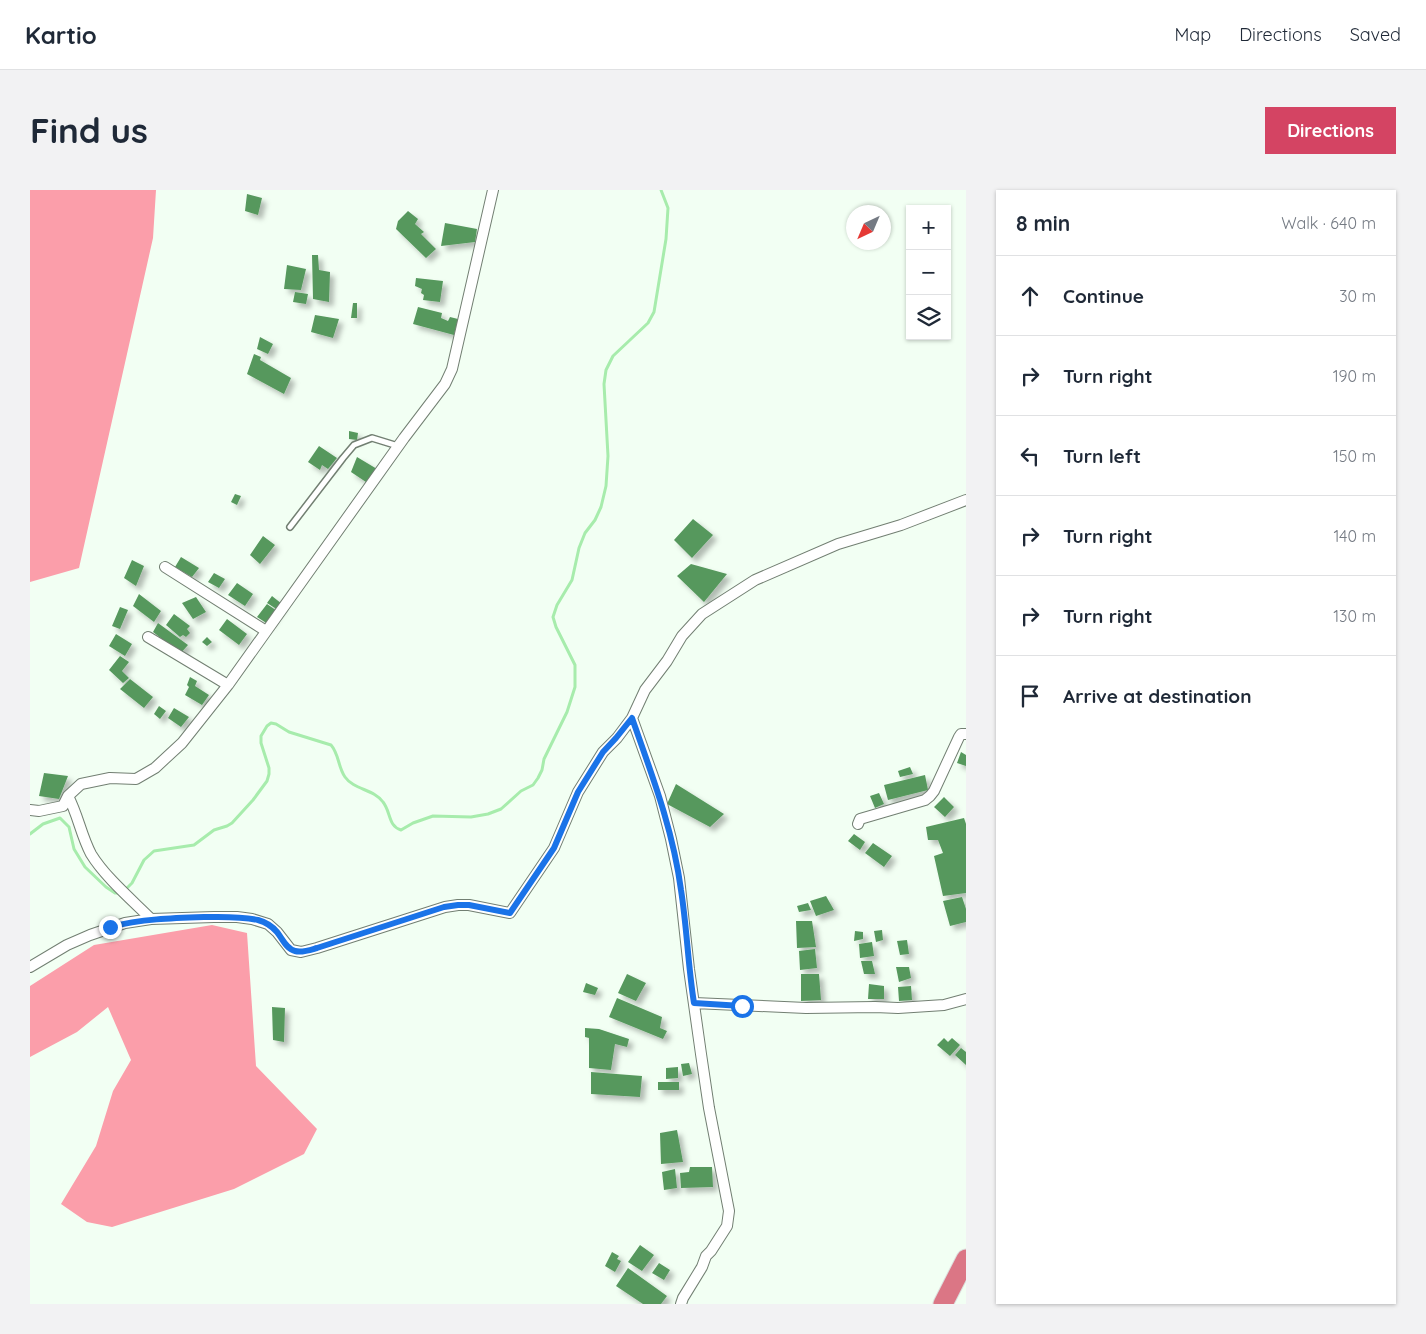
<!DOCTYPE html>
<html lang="en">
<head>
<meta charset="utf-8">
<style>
	:root { --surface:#fff; --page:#f2f2f3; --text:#1f2937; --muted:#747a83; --line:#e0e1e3; --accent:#d44463 }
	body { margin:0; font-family:Quicksand,sans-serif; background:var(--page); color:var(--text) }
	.controls { position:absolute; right:15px; top:15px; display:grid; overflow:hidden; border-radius:0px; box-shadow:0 1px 4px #0004 }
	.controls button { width:45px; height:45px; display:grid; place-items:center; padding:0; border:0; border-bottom:1px solid var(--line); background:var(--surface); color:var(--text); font:25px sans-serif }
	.compass { position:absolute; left:816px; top:15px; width:45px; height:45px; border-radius:50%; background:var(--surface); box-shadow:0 1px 4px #0004; rotate:224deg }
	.stop { position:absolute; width:15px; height:15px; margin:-11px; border:4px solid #1a73e8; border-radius:50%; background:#fff }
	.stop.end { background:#1a73e8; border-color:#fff; box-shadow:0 1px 5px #0008 }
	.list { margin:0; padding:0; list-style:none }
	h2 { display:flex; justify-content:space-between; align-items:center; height:65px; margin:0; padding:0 20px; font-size:21px }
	h2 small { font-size:16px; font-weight:400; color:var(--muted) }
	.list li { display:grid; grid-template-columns:32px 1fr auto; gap:15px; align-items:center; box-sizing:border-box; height:80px; padding:0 20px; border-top:1px solid var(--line) }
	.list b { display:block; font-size:19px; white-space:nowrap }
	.list em { font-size:16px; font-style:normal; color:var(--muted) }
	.icon { flex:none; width:28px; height:28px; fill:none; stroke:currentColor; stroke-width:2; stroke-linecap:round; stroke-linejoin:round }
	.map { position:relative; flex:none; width:936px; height:1114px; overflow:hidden; border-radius:0px }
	header { display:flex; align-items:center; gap:30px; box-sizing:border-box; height:70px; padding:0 25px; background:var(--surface); border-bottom:1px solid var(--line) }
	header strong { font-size:24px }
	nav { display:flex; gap:28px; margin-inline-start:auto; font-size:18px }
	.intro { display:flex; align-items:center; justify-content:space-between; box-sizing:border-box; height:120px; padding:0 30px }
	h1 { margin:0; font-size:35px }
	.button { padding:12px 22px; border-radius:0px; background:var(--accent); color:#fff; font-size:18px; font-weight:700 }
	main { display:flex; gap:30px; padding:0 30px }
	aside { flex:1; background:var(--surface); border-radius:0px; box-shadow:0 1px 4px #0004 }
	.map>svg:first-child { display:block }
	.forest { fill:#fb9eaa }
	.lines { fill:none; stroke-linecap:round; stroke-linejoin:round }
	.stream { stroke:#a7ecac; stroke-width:3 }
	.building { fill:#56985d; filter:url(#shadow) }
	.lane-casing { stroke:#727f72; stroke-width:8 }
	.street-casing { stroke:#727f72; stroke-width:12 }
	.highway-casing { stroke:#dddedd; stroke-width:21 }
	.lane { stroke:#fff; stroke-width:5 }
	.street { stroke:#fff; stroke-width:10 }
	.highway { stroke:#db7685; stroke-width:19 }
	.route { stroke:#1a73e8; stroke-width:6 }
</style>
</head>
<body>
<header>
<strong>Kartio</strong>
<nav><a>Map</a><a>Directions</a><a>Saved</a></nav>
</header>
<div class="intro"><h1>Find us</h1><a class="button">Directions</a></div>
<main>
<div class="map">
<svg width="936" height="1114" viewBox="0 0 936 1114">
	<defs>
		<filter id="shadow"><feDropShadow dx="4.5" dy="4.5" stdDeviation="2.5" flood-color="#0004"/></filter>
	</defs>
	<rect width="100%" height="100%" fill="#f2fff3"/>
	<!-- forest -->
	<path class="forest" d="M0,0H126L123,48L49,378L0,392Z
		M182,735L217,743L226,876L287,939L274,964L204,999L82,1037L57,1032L31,1014L66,956L83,901L101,870L78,817L47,842L0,867V796L64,755Z"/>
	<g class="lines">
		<!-- stream -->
		<path class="stream" d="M0,644L13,634L30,628L39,637L44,659L55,677L76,697L85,703H92L102,693L114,670L124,661L164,655L184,640L197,636L202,633L223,610L237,591L239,584V578L231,553V546L237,536L241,533L246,534L259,542L301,555C309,564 308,577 315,587C324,600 344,599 353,612C361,622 358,636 371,640L383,633L403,626L441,627L458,624L471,619L491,601L503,595L508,588L512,580L514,569L537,522L545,497V475L526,437L523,427L527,415L542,390L549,358L555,343L565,330L571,317L576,296L578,266L574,194L576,180L583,166L618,133L624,122L636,49L638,18L631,0"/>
	</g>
	<!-- building -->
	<path class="building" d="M217,4L232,8L228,25L215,21Z
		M378,21L388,29L385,34L394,42L391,44L406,59L396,68L366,39L368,31Z
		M415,33L447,39L445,52L411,56Z
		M282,65H288L289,80L300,82L299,112L283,109Z
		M257,75L276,79L271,100L254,99Z
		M386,88L413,91L410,112L393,110L394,105L391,103L392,99L385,96Z
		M265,102L278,104L276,114L263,112Z
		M323,113H327V128H321Z
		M388,117L412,123L411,128L418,131L420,127L428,129L424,145L383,134Z
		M285,125L309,129L303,148L281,142Z
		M230,147L243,154L238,164L227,159Z
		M224,164L231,167L230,170L261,188L254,204L217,184Z
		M319,241L328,243L327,250L319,249Z
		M289,256L307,268L298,279L292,275L290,280L278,272Z
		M327,267L347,279L336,292L321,282Z
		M205,304L211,306L207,315L201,312Z
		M663,329L683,345L662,368L644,350Z
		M233,346L245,355L230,374L220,365Z
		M151,367L169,378L162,387L145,377Z
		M102,370L114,376L106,396L94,388Z
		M661,374L697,384L674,412L647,386Z
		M184,383L195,389L189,398L178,392Z
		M207,393L223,404L215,416L198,405Z
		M109,404L131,421L124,432L103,416Z
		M242,406L252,414L248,420L237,413Z
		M166,407L176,422L163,429L152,413Z
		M237,414L247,421L238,434L227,427Z
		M90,417L98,420L90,439L82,436Z
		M144,424L160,436L157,439L160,443L156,447L153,445L150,447L136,435Z
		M197,429L217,444L209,455L189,440Z
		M128,433L158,455L150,464L130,452L132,449L123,442Z
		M86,444L102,454L95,466L79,456Z
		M177,447L182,452L177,456L172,452Z
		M90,466L99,472L92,481L99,488L93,493L79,480Z
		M160,487L167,491L165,496L179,505L172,515L155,505L159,497L157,495Z
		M100,489L123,507L114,518L90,499Z
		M129,516L136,521L130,529L124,524Z
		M144,518L159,527L151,537L138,528Z
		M931,562L936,565V576L927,573Z
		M880,577L883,584L870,587L868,581Z
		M14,583L38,586L29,609L9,606Z
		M895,585L898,600L858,610L854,595Z
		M646,594L694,624L680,637L637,614Z
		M849,603L854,614L845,618L840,606Z
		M914,607L924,617L915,627L904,617Z
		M934,628L936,634V703L913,706L904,666L913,663L908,650H898L896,637Z
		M824,644L835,652L830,660L818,651Z
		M843,653L862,666L854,677L835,663Z
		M796,706L804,720L786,726L780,711Z
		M932,707L936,719V732L920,736L913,711Z
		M778,713L781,720L769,722L767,716Z
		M766,731H782L786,757L767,758Z
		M852,740L853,750L846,752L844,741Z
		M825,741L833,742V749L824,751Z
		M877,750L879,764L870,765L867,751Z
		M842,752L844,766L830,768L829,754Z
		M785,759L787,778L770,780L769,761Z
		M831,771H842L845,784H834Z
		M866,777H879L881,788L869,792Z
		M597,784L616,793L606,811L588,803Z
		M771,784H789L791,810L771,811Z
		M556,793L568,798L565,805L553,802Z
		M839,794L854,796V809H838Z
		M881,796L882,810L869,811L868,797Z
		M587,808L632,827L630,838L637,841L633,849L579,827Z
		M242,817L255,818L254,852L243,850Z
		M555,838L569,839L599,849L597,857L585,854L581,880L559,878V848L555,847Z
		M914,848L918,852L922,848L930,855L920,866L907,855Z
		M931,858L936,862V875L925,865Z
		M659,873L662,884L653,886L651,874Z
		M648,877V888L636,889V878Z
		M561,882L612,886L610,907L561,904Z
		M628,892H649V900H628Z
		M647,940L653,972L631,974L630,943Z
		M660,977H682L683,997L651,998L650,983L659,982Z
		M645,979L647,998L634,1000L632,982Z
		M610,1055L624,1065L612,1081L598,1072Z
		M582,1062L589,1066L587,1069L591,1071L585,1082L575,1076Z
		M629,1073L640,1080L634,1090L622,1083Z
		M598,1078L637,1106L631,1114H613L586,1096Z"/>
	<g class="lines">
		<defs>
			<path id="lane" d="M260,337L313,268L324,255L342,248L368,256"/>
			<path id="street" d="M135,377L236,441
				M118,447L198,495
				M602,528L630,606L641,649L649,688L659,779L671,864L679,918L699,1021L697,1036L681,1061L676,1066L672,1077L653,1108L651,1114
				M38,606C48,625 51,645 61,664C75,687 102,710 121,729
				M0,620L9,621L33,616L38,606L51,594L80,588L106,589L125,578L152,553L198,495L374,248L415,194L422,179L463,0
				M828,634L830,629L895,610L900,606L904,601L929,547L931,544H936
				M0,777L37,755L60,745L95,733L121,729L184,727H207L222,729L238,734L247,742L261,760L271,762L287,758L415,717L428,715H439L480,723L524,658L548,602L573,562L587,548L602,528L615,500L637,471L652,446L672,424L725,390L808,354L871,335L936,310
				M664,813L776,818L845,817L868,818L914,815L936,809"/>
			<path id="highway" d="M913,1114L936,1069"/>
		</defs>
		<!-- lane casing -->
		<use href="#lane" class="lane-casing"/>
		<!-- street casing -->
		<use href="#street" class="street-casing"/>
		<!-- highway casing -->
		<use href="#highway" class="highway-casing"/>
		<!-- lane -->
		<use href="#lane" class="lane"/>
		<!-- street -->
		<use href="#street" class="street"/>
		<!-- highway -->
		<use href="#highway" class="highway"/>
	</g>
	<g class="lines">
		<!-- route -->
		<path class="route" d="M80,737C111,729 142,728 174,727C192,727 210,726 228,730C235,732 242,736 247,742C252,748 256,759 265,761C272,763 280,760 287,758L414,717L428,715H439L480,723L524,658L548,602L573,562L586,548L602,528C622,585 643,640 651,700C657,738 658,776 664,813L712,816"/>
	</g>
</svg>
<div class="controls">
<button>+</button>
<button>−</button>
<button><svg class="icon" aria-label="layers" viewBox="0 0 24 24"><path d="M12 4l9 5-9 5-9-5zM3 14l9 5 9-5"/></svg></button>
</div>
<svg class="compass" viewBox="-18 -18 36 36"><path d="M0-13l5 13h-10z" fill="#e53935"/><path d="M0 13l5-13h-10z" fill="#747a83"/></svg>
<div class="stop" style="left:712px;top:816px"></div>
<div class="stop end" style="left:80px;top:737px"></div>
</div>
<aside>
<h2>8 min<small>Walk · 640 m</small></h2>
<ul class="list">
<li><svg class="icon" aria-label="ahead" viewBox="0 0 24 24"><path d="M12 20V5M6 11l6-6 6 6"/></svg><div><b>Continue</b></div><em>30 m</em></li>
<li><svg class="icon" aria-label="right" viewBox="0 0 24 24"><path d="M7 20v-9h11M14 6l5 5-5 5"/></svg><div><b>Turn right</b></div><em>190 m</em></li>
<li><svg class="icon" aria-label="left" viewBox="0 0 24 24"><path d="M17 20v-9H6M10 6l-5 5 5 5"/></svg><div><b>Turn left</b></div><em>150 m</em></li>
<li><svg class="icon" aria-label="right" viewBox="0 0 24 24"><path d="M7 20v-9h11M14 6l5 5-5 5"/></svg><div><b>Turn right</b></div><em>140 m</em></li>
<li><svg class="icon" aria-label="right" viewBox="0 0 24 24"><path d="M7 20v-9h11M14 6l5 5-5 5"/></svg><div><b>Turn right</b></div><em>130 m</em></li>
<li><svg class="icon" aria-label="arrive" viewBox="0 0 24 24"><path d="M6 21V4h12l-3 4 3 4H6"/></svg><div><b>Arrive at destination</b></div></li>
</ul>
</aside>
</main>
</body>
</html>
